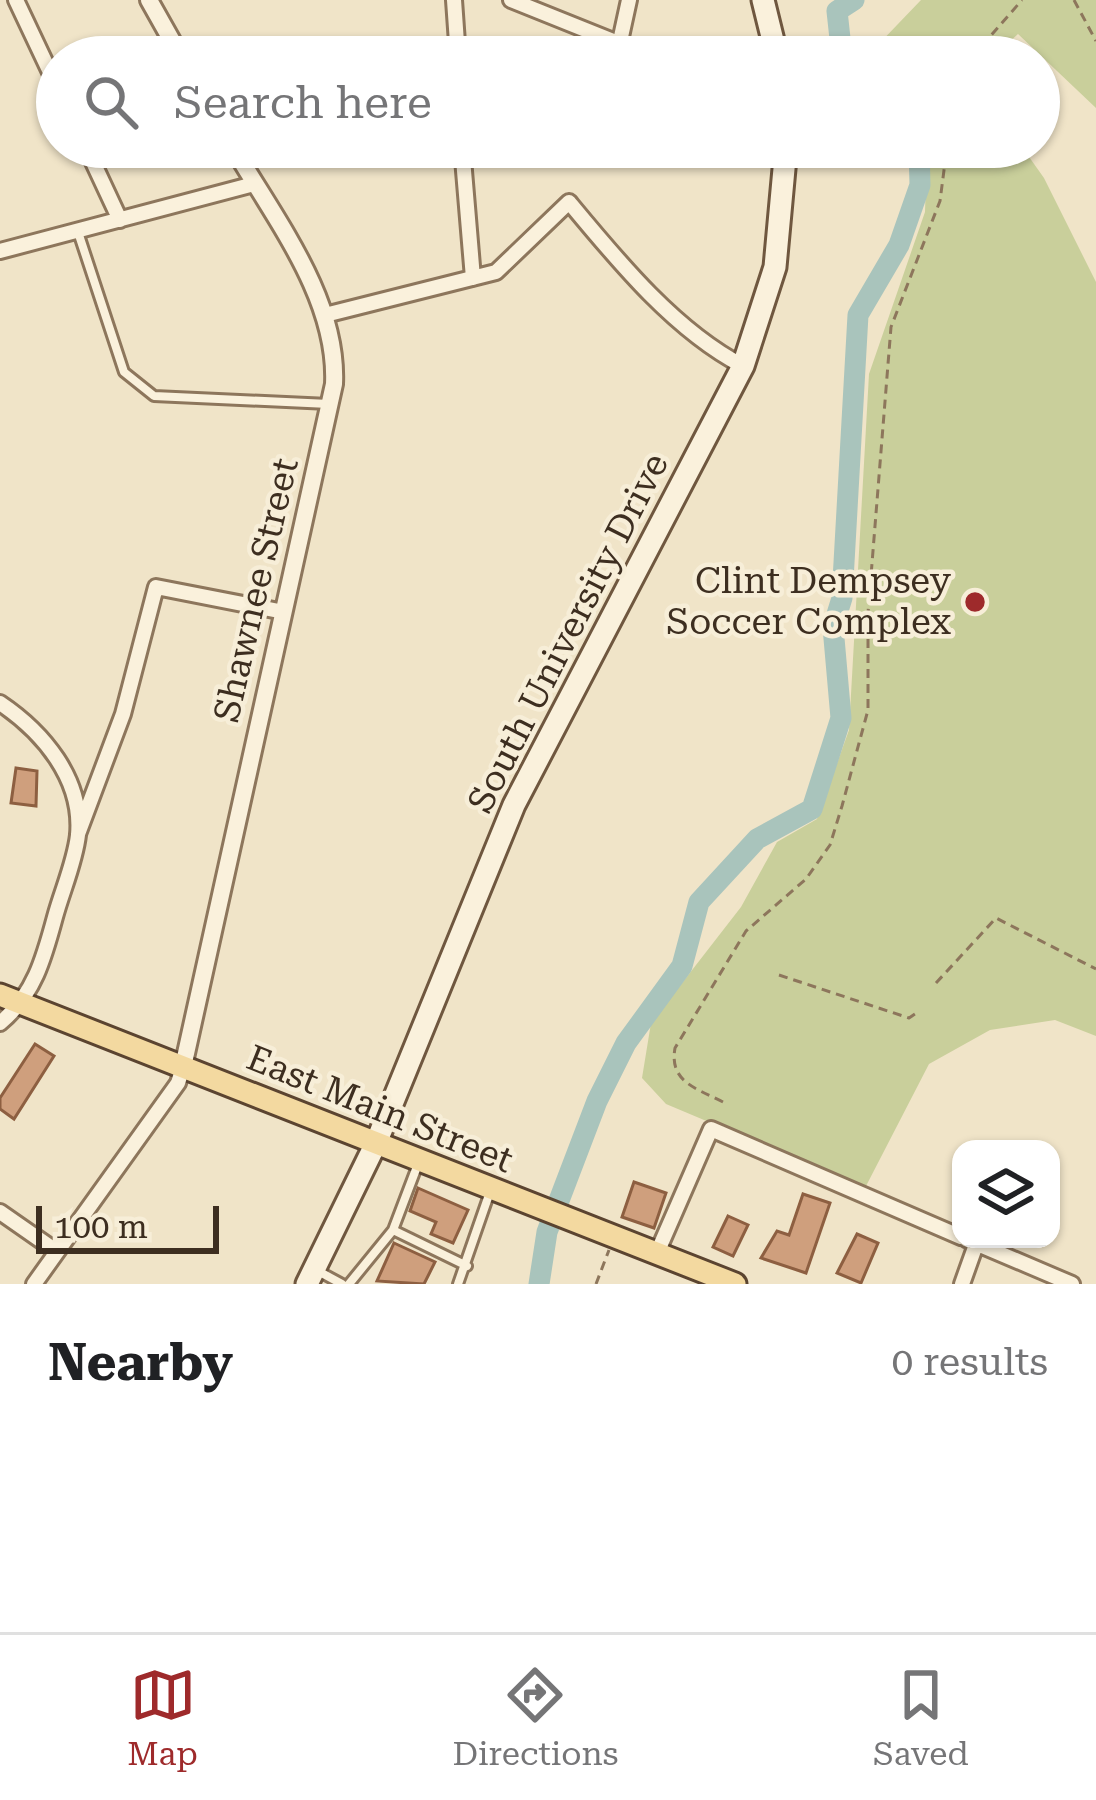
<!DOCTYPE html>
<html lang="en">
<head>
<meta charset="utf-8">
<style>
	:root { --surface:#fff; --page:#f2f2f2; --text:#202124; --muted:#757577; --line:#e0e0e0; --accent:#9e2a2b }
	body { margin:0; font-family:"Roboto Serif",serif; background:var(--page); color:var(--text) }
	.controls { position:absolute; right:36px; bottom:36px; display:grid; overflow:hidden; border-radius:24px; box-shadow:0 3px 9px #0004 }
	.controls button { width:108px; height:108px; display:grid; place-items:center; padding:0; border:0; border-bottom:3px solid var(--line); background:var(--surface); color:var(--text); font:60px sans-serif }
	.scale { position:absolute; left:36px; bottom:30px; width:183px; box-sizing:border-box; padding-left:12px; border:6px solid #3d2e20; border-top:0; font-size:33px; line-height:42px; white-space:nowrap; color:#3d2e20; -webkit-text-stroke:9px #f7eed8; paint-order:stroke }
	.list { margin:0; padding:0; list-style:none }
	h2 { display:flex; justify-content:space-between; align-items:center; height:156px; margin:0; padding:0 48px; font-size:51px }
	h2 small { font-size:39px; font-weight:400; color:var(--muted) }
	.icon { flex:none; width:66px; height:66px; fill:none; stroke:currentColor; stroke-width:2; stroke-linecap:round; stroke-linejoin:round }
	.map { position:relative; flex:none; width:1096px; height:1284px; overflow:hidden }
	.search { position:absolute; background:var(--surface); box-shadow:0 3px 9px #0004; left:36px; right:36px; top:36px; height:132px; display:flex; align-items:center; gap:30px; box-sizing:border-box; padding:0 42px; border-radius:66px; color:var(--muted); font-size:45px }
	.sheet { height:348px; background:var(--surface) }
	nav { display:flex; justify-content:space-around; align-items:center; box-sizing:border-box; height:168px; border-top:3px solid var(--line); background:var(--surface); font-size:33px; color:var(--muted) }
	nav a { display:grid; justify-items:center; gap:6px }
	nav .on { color:var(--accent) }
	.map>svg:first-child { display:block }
	.green { fill:#c9cf9b }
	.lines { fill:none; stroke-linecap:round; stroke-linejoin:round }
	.river { stroke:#a9c4bc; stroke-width:21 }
	.building { fill:#cf9f7d; stroke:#8d5f41; stroke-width:3 }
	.service-casing { stroke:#8d765c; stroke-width:14 }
	.minor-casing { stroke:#8d765c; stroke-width:20 }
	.tertiary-casing { stroke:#8d765c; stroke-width:22 }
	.secondary-casing { stroke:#6f573f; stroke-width:27 }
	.primary-casing { stroke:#5b4430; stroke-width:27 }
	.path { stroke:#8d765c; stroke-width:3; stroke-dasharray:9 6; stroke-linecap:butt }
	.service { stroke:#faf1dc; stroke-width:8 }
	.minor { stroke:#faf1dc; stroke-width:14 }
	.tertiary { stroke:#faf1dc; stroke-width:16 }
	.secondary { stroke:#faf1dc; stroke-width:21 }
	.primary { stroke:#f3d9a0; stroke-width:21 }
	.poi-dot { fill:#9e2a2b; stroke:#f7eed8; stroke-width:4.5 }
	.labels { text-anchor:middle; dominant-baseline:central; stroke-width:9; stroke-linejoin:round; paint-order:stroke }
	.poi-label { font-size:36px; fill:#3d2e20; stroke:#f7eed8; text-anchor:end }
	.street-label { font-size:36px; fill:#3d2e20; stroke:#f7eed8 }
</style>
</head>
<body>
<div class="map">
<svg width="1096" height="1284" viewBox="0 0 1096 1284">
	<rect width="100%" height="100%" fill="#f0e4c8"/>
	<!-- green -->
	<path class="green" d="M921,0H1096V108L1018,34L993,57H878L874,49Z
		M927,147H1022L1044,178L1096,282V1036L1055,1020L990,1030L929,1064L865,1188L666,1104L642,1078L651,1023L741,907L777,842L817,819L849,730L869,374L925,212Z"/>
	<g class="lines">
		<!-- river -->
		<path class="river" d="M842,57L837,11L854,0
			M539,1284L547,1232L597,1101L626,1043L682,966L699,902L757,839L812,809L841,718L833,627L842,598L858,315L899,245L920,185L919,147"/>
	</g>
	<!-- building -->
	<path class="building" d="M16,768L37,771L36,806L11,803Z
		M35,1044L54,1056L14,1119L0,1109V1098Z
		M634,1182L666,1193L654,1228L622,1217Z
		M418,1188L468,1210L453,1243L431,1234L436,1222L410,1211Z
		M803,1194L830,1203L806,1273L761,1258L777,1231L789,1235Z
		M728,1216L748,1225L733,1256L713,1247Z
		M857,1234L878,1243L861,1283L837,1273Z
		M394,1243L435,1262L424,1284L377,1281Z"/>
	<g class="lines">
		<defs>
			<path id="service" d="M78,232L124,372L154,396L329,404
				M393,1230L418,1164
				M318,1271L342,1284
				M349,1284L393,1230L467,1266
				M458,1284L491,1189"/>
			<path id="minor" d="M16,0L57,87
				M454,0L458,57
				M511,0L653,57
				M619,46L629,0
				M86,147L120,220
				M462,147L473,278
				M0,251L254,184
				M325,315L496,272L569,202C617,260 675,331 743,366
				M0,703C43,732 83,779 78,835C75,862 62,891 55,917C44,958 34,995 0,1023
				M78,834L123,714L156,587L284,612
				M0,1212L56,1251
				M966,1239L1072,1284
				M657,1253L711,1129L961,1237
				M34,1284L178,1083L183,1067
				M962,1284L978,1239"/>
			<path id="tertiary" d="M149,0L181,57
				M183,1067L334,384C338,298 274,218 233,147"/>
			<path id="secondary" d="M763,0L777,57
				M307,1284L376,1143L514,805L743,366L775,267L786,147"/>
			<path id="primary" d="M0,995L735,1284"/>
		</defs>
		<!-- service casing -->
		<use href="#service" class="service-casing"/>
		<!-- minor casing -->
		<use href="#minor" class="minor-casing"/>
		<!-- tertiary casing -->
		<use href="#tertiary" class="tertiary-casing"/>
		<!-- secondary casing -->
		<use href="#secondary" class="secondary-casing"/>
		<!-- primary casing -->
		<use href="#primary" class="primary-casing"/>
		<!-- path -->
		<path class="path" d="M1074,0L1096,41
			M972,57L1022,0
			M779,975L909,1018L915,1014
			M936,983L996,918L1096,969
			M723,1102C696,1088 669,1082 675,1048L746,931L806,879L830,845L842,806L868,710V613L891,327L940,201L947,147
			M596,1284L609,1250"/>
		<!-- service -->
		<use href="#service" class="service"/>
		<!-- minor -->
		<use href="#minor" class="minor"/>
		<!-- tertiary -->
		<use href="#tertiary" class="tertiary"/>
		<!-- secondary -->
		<use href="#secondary" class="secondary"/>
		<!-- primary -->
		<use href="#primary" class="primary"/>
	</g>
	<!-- markers -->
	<circle class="poi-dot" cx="975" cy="602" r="12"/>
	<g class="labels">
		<!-- poi labels -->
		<g class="poi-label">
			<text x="951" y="581">Clint Dempsey<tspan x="951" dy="41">Soccer Complex</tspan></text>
		</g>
		<!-- street labels -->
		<g class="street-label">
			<text transform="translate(256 590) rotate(-77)">Shawnee Street</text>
			<text transform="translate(568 633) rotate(-63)">South University Drive</text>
			<text transform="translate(380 1109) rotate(22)">East Main Street</text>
		</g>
	</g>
</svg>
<div class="controls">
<button><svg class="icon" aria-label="layers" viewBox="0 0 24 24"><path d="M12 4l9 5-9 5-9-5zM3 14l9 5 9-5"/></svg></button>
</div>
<div class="scale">100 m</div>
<div class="search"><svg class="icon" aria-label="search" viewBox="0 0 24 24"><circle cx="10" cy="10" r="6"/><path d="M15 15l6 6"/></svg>Search here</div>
</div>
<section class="sheet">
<h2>Nearby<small>0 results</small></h2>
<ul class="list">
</ul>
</section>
<nav>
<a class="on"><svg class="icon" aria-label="map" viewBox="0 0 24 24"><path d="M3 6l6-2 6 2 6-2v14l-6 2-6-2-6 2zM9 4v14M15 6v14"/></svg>Map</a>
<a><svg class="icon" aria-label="directions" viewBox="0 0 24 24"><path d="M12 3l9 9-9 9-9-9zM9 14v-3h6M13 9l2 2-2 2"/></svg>Directions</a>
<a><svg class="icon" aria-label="saved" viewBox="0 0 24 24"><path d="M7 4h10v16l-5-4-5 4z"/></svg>Saved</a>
</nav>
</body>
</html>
